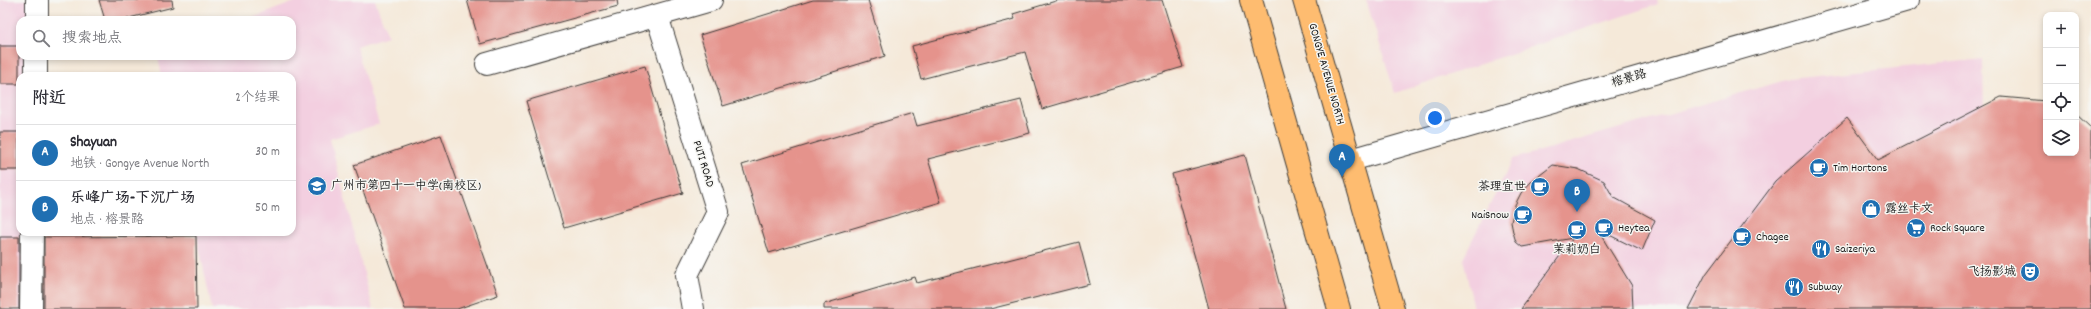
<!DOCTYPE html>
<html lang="zh">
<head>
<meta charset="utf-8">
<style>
	:root { --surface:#fff; --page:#f2f2f3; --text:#2b2b33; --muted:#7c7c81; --line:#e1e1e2; --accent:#1f6fb2 }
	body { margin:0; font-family:Dekko,"LXGW WenKai TC",sans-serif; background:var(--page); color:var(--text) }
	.controls { position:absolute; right:12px; top:12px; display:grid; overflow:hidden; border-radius:8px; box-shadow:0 2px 6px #0003 }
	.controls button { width:36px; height:36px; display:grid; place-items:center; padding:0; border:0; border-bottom:1px solid var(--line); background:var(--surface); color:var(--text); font:20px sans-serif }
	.you { position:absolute; left:1435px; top:118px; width:14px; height:14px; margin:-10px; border:3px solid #fff; border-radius:50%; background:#1a73e8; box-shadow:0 0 0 6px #1a73e833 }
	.badge { display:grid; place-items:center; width:26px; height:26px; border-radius:50%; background:var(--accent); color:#fff; font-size:13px; font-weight:700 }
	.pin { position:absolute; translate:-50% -33px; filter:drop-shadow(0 1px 2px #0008) }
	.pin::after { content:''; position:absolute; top:21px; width:14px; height:12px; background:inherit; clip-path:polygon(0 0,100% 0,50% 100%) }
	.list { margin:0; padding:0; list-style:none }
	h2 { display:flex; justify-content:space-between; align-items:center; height:52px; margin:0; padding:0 16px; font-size:17px }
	h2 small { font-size:13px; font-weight:400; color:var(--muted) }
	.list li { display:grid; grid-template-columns:26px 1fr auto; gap:12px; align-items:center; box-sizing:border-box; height:56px; padding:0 16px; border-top:1px solid var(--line) }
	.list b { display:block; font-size:15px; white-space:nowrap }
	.list p { margin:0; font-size:13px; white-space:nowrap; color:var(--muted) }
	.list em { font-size:13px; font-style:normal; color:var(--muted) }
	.icon { flex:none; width:22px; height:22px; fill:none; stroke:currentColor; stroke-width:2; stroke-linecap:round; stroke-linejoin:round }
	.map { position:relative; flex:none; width:2091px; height:309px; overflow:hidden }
	.search { position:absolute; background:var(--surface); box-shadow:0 2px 6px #0003; left:16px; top:16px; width:280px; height:44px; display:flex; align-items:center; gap:10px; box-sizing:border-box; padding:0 14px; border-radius:12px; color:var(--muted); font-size:15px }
	.panel { position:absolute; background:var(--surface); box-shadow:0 2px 6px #0003; left:16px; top:72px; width:280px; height:164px; border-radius:12px }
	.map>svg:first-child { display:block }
	.built { fill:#f3cfe0 }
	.building { fill:#e5938c }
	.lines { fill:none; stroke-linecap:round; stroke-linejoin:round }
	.minor-casing { stroke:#3d3b38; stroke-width:24 }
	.major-casing { stroke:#3d3b38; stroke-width:24 }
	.minor { stroke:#fff; stroke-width:22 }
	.major { stroke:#febc70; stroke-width:22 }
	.labels { text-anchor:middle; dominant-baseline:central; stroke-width:3; stroke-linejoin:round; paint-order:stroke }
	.street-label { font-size:12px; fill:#1c1c1c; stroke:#f6f6f2 }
	.poi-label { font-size:12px; fill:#1c1c1c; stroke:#f6f6f2; text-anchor:start }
</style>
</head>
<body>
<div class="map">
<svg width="2091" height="309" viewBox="0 0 2091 309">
	<rect width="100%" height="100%" fill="#f6f6f2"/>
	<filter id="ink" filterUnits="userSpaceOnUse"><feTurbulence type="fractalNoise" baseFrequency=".025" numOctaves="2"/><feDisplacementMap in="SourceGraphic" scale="8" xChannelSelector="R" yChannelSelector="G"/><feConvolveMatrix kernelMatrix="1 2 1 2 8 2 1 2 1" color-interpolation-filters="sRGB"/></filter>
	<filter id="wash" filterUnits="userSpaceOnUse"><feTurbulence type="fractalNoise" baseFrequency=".012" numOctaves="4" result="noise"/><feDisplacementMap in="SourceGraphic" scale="16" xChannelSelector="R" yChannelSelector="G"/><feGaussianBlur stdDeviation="0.9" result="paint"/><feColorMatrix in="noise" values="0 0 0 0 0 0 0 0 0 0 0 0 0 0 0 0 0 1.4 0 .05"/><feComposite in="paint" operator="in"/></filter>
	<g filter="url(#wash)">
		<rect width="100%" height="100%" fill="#f5e9d9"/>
		<!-- built -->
		<path class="built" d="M0,0H32V20H20V56H31L30,76H20V232H27L26,309H0Z
			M300,0H375L388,36L356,46L379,124L330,139L373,309H212L196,232H292V76H162L158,56H292V20H247Z
			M1366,0H1657L1658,4L1395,93Z
			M1983,59L1986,223L1839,309H1474L1463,258L1513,159L1789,79Z"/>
		<g id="blocks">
			<!-- building -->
			<path class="building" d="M99,0H172L173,7L121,20H105Z
				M467,0H617L618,6L480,44Z
				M813,0H868L885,56L723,106L700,35Z
				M1059,0H1162L1183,67L1042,109L1025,52L921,79L912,46L1015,19L1013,14Z
				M0,46H19V84H0Z
				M645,66L683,193L564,228L526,101Z
				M2001,97L2046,101V153H2076V114L2091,128V309H1688L1706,274L1775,182L1847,118L1878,160Z
				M1021,100L1030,133L928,159L941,202L769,253L742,165L913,113L917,126Z
				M0,132H19V170H0Z
				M441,135L498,295L457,309H405L354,165Z
				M1245,155L1286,309H1209L1172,174Z
				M1553,165L1578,169L1604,181L1613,197L1655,220L1642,251L1597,229L1632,286L1633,309H1521L1573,238L1522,247L1516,242L1513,232L1511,222L1515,205L1521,193L1531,182Z
				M196,236L197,309H44V237Z
				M0,237H19V309H0Z
				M1079,242L1090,284L990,309H824V304L915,277L917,283Z"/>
		</g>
	</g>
	<g filter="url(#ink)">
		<use href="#blocks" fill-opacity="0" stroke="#3d3b38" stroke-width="1"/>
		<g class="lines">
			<defs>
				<path id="minor" d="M657,16L718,212L687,275L693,309
					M37,20V0
					M487,64L711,0
					M36,76V56
					M1351,160L1908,0
					M31,309L32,232"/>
				<path id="major" d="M1251,0L1339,309
					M1304,0L1393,309"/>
			</defs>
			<!-- minor casing -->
			<use href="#minor" class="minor-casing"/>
			<!-- major casing -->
			<use href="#major" class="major-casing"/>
			<!-- minor -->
			<use href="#minor" class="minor"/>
			<!-- major -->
			<use href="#major" class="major"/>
		</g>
	</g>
	<!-- icons -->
	<defs>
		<symbol id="cafe-disc" viewBox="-11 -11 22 22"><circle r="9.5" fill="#1f6fb2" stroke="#f6f6f2"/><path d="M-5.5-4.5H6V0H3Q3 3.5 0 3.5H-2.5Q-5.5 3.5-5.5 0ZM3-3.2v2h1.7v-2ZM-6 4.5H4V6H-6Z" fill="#fff"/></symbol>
		<symbol id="school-disc" viewBox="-11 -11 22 22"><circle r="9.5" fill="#1f6fb2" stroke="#f6f6f2"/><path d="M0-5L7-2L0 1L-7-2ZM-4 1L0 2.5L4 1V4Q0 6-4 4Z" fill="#fff"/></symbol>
		<symbol id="shop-disc" viewBox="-11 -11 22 22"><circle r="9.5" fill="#1f6fb2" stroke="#f6f6f2"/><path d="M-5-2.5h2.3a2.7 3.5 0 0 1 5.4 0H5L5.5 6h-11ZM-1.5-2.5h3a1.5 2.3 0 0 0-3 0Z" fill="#fff"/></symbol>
		<symbol id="supermarket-disc" viewBox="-11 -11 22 22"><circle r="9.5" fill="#1f6fb2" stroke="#f6f6f2"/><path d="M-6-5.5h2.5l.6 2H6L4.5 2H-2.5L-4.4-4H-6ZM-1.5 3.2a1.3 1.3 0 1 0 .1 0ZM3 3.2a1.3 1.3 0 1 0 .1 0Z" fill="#fff"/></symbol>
		<symbol id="restaurant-disc" viewBox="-11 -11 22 22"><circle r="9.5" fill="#1f6fb2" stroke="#f6f6f2"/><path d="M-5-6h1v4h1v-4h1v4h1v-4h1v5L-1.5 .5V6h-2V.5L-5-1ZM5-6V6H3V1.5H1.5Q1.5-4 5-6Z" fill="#fff"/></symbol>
		<symbol id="theatre-disc" viewBox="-11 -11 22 22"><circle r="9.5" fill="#1f6fb2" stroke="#f6f6f2"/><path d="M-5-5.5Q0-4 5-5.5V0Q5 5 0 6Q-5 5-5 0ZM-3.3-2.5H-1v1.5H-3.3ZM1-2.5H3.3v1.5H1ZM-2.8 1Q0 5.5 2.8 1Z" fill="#fff"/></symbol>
	</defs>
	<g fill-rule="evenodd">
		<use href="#cafe-disc" x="1808" y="157" width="22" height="22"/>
		<use href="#school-disc" x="306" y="175" width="22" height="22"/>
		<use href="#cafe-disc" x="1529" y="176" width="22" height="22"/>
		<use href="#shop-disc" x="1860" y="198" width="22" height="22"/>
		<use href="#cafe-disc" x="1512" y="204" width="22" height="22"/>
		<use href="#cafe-disc" x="1593" y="217" width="22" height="22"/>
		<use href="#supermarket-disc" x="1905" y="217" width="22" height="22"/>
		<use href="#cafe-disc" x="1566" y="219" width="22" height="22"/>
		<use href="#cafe-disc" x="1731" y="226" width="22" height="22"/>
		<use href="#restaurant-disc" x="1810" y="238" width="22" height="22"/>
		<use href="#theatre-disc" x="2019" y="261" width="22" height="22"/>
		<use href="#restaurant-disc" x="1783" y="276" width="22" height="22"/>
	</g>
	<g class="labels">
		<!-- street labels -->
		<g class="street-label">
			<text transform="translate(1326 74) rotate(74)">GONGYE AVENUE NORTH</text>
			<text transform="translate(1629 79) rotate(-16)">榕景路</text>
			<text transform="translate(703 164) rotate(73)">PUTI ROAD</text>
		</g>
		<!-- poi labels -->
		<g class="poi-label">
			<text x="1833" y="168">Tim Hortons</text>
			<text x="331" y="186">广州市第四十一中学(南校区)</text>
			<text x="1526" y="187" text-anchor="end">茶理宜世</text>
			<text x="1885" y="209">露丝卡文</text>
			<text x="1509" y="215" text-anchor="end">NaiSnow</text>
			<text x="1618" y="228">Heytea</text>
			<text x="1930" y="228">Rock Square</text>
			<text x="1756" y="237">Chagee</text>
			<text x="1835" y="249">Saizeriya</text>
			<text x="1577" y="250" text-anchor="middle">茉莉奶白</text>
			<text x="2016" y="272" text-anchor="end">飞扬影城</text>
			<text x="1808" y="287">Subway</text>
		</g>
	</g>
</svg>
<div class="controls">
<button>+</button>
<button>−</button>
<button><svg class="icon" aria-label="locate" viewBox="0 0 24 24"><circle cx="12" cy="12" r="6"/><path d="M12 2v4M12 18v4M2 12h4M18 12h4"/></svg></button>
<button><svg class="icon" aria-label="layers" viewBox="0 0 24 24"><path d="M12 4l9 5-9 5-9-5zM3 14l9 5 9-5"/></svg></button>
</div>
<div class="you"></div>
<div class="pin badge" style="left:1342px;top:177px">A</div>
<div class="pin badge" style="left:1577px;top:212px">B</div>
<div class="search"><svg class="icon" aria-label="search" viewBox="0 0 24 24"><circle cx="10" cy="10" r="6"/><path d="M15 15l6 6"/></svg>搜索地点</div>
<section class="panel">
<h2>附近<small>2个结果</small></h2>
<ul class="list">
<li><span class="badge">A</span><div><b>Shayuan</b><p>地铁 · Gongye Avenue North</p></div><em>30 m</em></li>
<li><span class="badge">B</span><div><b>乐峰广场-下沉广场</b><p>地点 · 榕景路</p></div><em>50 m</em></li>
</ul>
</section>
</div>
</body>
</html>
